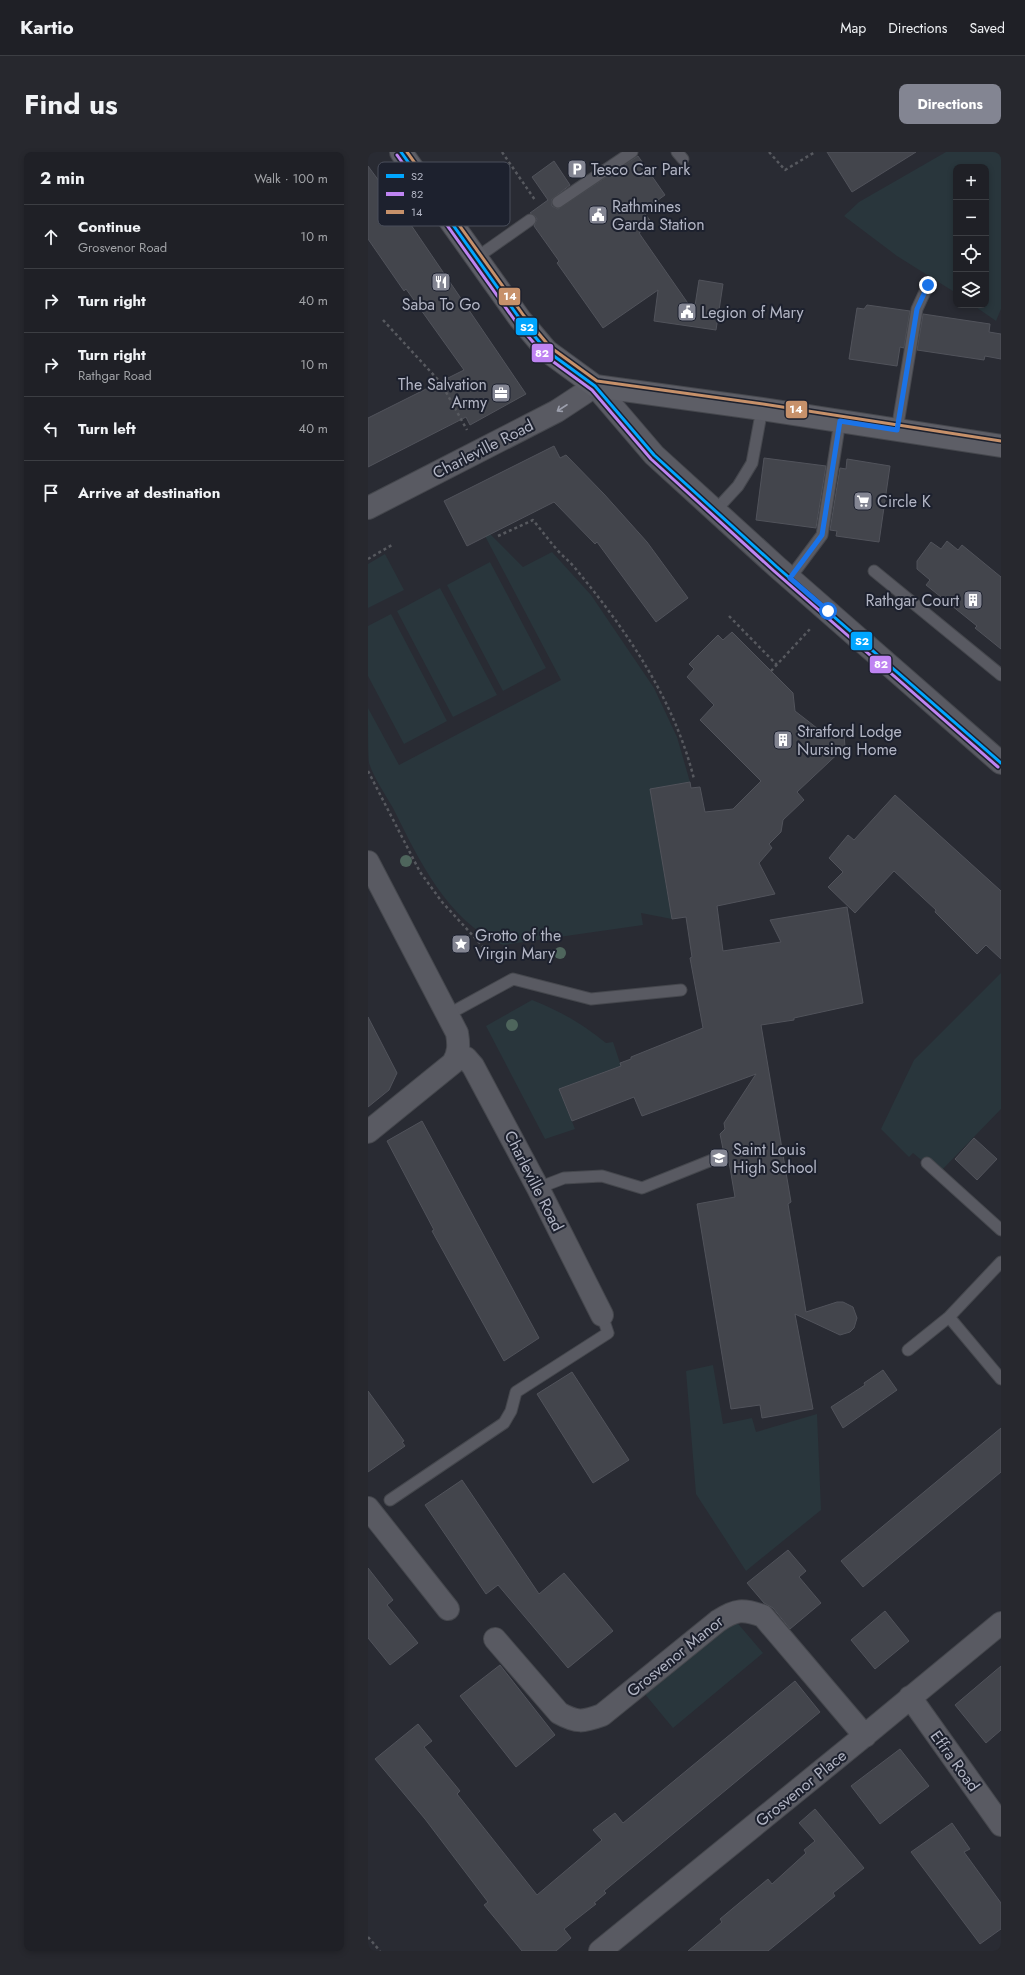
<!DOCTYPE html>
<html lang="en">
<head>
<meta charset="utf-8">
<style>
	:root { --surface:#1f2026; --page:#27282e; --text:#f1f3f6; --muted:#a1a3a7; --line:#3c3e43; --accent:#838592 }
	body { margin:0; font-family:Jost,sans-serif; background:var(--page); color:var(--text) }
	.controls { position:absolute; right:12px; top:12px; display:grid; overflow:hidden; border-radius:8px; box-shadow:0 2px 6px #0003 }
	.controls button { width:36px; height:36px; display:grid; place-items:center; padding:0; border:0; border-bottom:1px solid var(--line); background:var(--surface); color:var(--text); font:20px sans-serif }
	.stop { position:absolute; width:12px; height:12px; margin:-9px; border:3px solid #1a73e8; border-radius:50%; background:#fff }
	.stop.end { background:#1a73e8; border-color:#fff; box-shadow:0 1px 4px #0008 }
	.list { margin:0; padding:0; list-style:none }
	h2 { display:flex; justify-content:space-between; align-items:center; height:52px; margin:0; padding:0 16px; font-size:17px }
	h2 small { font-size:13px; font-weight:400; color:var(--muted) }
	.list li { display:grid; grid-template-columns:26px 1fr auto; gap:12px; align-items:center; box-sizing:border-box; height:64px; padding:0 16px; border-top:1px solid var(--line) }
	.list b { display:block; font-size:15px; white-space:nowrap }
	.list p { margin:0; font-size:13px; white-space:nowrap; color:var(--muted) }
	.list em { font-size:13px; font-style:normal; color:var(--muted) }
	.icon { flex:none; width:22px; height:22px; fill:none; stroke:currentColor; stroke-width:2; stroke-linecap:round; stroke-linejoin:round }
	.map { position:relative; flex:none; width:633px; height:1799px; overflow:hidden; border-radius:8px }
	header { display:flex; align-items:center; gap:24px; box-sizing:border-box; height:56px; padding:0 20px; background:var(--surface); border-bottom:1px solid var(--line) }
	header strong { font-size:19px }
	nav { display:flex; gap:22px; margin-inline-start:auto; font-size:14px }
	.intro { display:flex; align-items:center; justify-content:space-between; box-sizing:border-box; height:96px; padding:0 24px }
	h1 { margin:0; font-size:28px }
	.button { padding:10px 18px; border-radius:8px; background:var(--accent); color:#fff; font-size:14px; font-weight:700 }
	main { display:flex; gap:24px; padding:0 24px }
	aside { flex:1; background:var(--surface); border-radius:8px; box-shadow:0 2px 6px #0003 }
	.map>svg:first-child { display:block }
	.green { fill:#29363c }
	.building { fill:#43454c; stroke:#51535b }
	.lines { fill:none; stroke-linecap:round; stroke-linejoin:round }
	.service-casing { stroke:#45474d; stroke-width:13 }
	.minor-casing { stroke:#45474d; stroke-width:24 }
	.tertiary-casing { stroke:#45474d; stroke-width:24 }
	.secondary-casing { stroke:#45474d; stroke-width:24 }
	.path { stroke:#57595f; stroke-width:2.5; stroke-dasharray:3 3; stroke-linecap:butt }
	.service { stroke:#595a62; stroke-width:11 }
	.minor { stroke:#595a62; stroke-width:22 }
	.tertiary { stroke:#595a62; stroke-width:22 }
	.secondary { stroke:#5d5e66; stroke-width:22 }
	.bus-1-casing { stroke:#1d212e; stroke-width:6 }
	.bus-2-casing { stroke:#1d212e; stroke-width:6 }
	.bus-3-casing { stroke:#1d212e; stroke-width:6 }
	.bus-1 { stroke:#00a6ff; stroke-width:3 }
	.bus-2 { stroke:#bf84f2; stroke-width:3 }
	.bus-3 { stroke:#c7916a; stroke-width:3 }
	.tree { fill:#4e655c }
	.oneway { stroke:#9c9fac }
	.route { stroke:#1a73e8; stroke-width:5 }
	.labels { text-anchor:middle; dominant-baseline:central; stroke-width:4; stroke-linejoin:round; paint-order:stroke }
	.poi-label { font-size:16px; fill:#b3b6c5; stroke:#1d212e; text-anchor:start }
	.street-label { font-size:16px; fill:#b3b6c5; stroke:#1d212e }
	.key { fill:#1d212e; stroke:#4a4e5b; stroke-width:1 }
	.key-label { font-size:11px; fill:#b3b6c5 }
	.line-badge { stroke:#1d212e; stroke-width:1.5 }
	.badge-label { font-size:11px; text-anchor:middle; font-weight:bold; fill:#fff }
</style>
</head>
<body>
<header>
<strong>Kartio</strong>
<nav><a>Map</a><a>Directions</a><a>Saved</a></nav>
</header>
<div class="intro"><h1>Find us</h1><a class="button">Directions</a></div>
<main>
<aside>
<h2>2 min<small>Walk · 100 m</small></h2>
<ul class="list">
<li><svg class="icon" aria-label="ahead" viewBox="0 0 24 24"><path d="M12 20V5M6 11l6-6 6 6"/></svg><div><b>Continue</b><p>Grosvenor Road</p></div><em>10 m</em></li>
<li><svg class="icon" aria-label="right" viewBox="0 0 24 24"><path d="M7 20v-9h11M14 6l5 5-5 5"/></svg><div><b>Turn right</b></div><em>40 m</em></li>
<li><svg class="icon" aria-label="right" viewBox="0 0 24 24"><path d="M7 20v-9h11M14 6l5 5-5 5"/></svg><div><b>Turn right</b><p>Rathgar Road</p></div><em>10 m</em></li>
<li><svg class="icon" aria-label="left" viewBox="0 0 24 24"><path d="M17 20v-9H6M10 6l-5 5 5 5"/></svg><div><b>Turn left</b></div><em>40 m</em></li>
<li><svg class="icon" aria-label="arrive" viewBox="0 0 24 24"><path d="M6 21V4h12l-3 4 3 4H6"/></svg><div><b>Arrive at destination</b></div></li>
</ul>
</aside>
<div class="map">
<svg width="633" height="1799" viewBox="0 0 633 1799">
	<rect width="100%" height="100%" fill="#292b33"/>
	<!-- green -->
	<path class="green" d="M578,0H628L633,2V157L628,169L605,153H618V15H588V141L529,104L476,64L491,50Z
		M122,382L155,415L184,400L223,443L286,536L309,585L322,630L282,637L304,767L273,761L275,773L135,793C79,769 51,708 25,656C17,642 6,626 1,611C0,601 0,568 0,556L31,613L193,528L117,384Z
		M17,402L36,438L0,456V412Z
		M122,410L178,516L135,539L79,433Z
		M72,436L129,543L85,565L29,459Z
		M23,462L79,569L36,592L0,524V474Z
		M633,821V957L570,1022L545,1001L541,1005L513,977L546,908Z
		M164,848C194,860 213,871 238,891L245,890L253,914L191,937L207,977L177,987L118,874Z
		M345,1213L355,1272L384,1266L388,1280L449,1262L453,1358L378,1419L328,1342L318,1219Z
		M366,1467L395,1501L305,1576L276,1541Z"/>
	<!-- building -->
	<path class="building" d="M459,0H548L484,40Z
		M270,4L297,43L275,59L284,71L271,81L326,160L331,128L355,132L348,178L286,169L290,138L235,176L189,111L191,109L166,74L169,67L167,64L162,61L180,48L164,25L186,9L202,33L184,47V54L190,57Z
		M0,14L41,70L158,242L102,273L98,265L0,315V266L96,218L38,137L36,139L0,87Z
		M499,153L542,159L536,196L532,195L529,214L481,207L489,156L496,157Z
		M555,162L622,172L621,180L633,182V207L617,204L616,208L549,198Z
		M186,294L192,306L198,303L236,342L279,390L320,446L288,470L229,390L227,392L186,350L99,394L76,349Z
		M396,306L458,314L448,376L388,368Z
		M479,307L522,314L511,390L468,384L469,379L462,378L472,316L478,317Z
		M579,389L590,398L594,393L633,425V497L607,476L609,474L558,433L562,428L549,417V409L563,390L573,397Z
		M364,480L425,541L427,559L454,580L467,577L476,582L477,595L429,640L436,648L415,668L413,680L401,692L404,696L391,711L407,742L349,754L355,799L413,790L402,768L479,755L495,851L426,866V868L393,873L423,1050L420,1052L438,1160L469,1150H475L485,1155L489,1166L486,1176L482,1180L472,1183L427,1162L445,1257L394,1266L392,1253L363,1257L329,1052L367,1045L361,1010L357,1007L352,982L357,977L356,971L388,922L274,964L266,945L204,969L191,937L253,914L252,911L263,907V905L335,876L322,806L324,805L318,765L304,767L282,637L322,630L323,636L332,635L337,660L365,657L393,629L332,568L346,553L319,525L326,517L321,512L350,483L355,488Z
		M527,643L633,739V807L618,793L609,802L567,760L568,758L526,719L487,761L460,735L475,720L461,706L480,683L486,688Z
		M0,865L29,921L21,938L0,955Z
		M54,969L171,1186L136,1209L64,1079L66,1078L19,989Z
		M606,986L629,1007L609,1028L587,1007Z
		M515,1218L529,1238L475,1276L463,1255L497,1233L496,1231Z
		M204,1220L261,1308L225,1331L169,1242Z
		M0,1239L36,1289L34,1290L37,1294L0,1320Z
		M633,1276V1320L495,1435L473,1409Z
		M94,1328L171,1442L196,1421L245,1479L200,1516L130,1433L118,1442L57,1353Z
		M420,1398L438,1419L431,1425L453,1451L422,1477L405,1456L396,1451L379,1431Z
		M0,1416L25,1448L19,1453L50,1491L22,1513L0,1486Z
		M517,1459L541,1489L507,1517L483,1488Z
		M132,1513L187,1583L148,1615L92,1544Z
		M633,1514V1578L618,1591L587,1553Z
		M427,1529L452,1560L236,1739L238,1741L226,1751L228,1752L196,1777L203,1786L188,1799H154L116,1753L120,1750L57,1667L7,1607L50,1572L64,1589L56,1595L92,1639L89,1642L169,1743L234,1688L225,1678L247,1661L255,1671Z
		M532,1597L561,1634L512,1672L483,1634Z
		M447,1657L496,1716L465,1741L467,1744L400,1799H320L354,1770L352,1767L400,1727L404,1732L438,1701L436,1698L447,1689L431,1671Z
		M584,1671L602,1697L596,1700L633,1751V1777L612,1792L543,1700Z"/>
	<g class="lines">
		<defs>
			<path id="service" d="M309,0L315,7
				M190,50L264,0
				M108,106L162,68
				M529,278L549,157L560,133
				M347,359L370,334L384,311L394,257
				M506,419L633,523
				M422,426L454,383L472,269
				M79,863L145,827L223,847L313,838
				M559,1011L633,1078
				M170,1036L196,1026L234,1024L274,1036L349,1006
				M633,1110L581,1165L633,1227
				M540,1198L581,1165
				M22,1348L136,1271L143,1259L148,1240L240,1181L234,1163"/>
			<path id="minor" d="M0,356L189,259L227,234
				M0,710L89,881C91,893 91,901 85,911L0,980
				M89,903L98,906L105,914L170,1036L234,1163
				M0,1356L80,1457
				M127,1487L191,1561C209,1571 215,1570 234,1563L350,1469C368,1457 375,1457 395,1464L497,1584
				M542,1545L633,1673
				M232,1799L501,1580L633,1471"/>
			<path id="tertiary" d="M227,234L286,303L409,415L633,611"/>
			<path id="secondary" d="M33,0L152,167L179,199L227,234L394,257L633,294"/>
		</defs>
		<!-- service casing -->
		<use href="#service" class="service-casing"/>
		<!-- minor casing -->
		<use href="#minor" class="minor-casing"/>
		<!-- tertiary casing -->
		<use href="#tertiary" class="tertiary-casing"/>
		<!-- secondary casing -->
		<use href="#secondary" class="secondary-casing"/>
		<!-- path -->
		<path class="path" d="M134,0L167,48
			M401,0L417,18L447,0
			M15,168L73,231L99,278
			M130,384L165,368C174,379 182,390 192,401C197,406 202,410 207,416C259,479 306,547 326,627
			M0,407L24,393
			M361,464L409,513
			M403,519L442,477
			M0,619L52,720L74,750L131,812
			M0,1785L12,1799"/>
		<!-- service -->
		<use href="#service" class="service"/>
		<!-- minor -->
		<use href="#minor" class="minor"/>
		<!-- tertiary -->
		<use href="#tertiary" class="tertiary"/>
		<!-- secondary -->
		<use href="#secondary" class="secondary"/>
		<defs>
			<path id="bus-1" d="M33,0L152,167L179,199L227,234L286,303L409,415L633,611"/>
			<path id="bus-2" d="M29,3L148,170L176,203L224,238L283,307L406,419L630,615"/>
			<path id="bus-3" d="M39,0L156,164L182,195L229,229L395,252L633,289"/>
		</defs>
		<!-- bus-1 casing -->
		<use href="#bus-1" class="bus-1-casing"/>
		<!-- bus-2 casing -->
		<use href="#bus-2" class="bus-2-casing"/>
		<!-- bus-3 casing -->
		<use href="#bus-3" class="bus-3-casing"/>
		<!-- bus-1 -->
		<use href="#bus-1" class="bus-1"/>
		<!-- bus-2 -->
		<use href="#bus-2" class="bus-2"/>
		<!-- bus-3 -->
		<use href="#bus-3" class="bus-3"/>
	</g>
	<!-- trees -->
	<g class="tree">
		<circle cx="38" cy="709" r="6"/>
		<circle cx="192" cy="801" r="6"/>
		<circle cx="144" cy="873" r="6"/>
	</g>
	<!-- one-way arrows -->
	<defs><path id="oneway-shaft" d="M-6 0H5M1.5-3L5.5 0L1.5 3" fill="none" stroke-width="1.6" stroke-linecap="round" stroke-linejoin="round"/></defs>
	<use class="oneway" href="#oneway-shaft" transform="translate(194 256) rotate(147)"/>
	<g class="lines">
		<!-- route -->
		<path class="route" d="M460,459L422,426L454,383L472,269L529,278L549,157L560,133"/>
	</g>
	<!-- icons -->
	<defs>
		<symbol id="parking-square" viewBox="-11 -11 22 22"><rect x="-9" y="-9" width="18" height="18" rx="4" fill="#838592" stroke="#1d212e"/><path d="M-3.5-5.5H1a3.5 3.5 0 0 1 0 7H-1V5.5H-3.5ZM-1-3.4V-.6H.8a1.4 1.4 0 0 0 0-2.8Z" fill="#fff"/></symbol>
		<symbol id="civic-square" viewBox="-11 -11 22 22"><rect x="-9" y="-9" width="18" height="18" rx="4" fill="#838592" stroke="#1d212e"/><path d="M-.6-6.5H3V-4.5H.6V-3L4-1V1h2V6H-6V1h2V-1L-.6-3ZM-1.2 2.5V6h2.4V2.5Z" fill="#fff"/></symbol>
		<symbol id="restaurant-square" viewBox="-11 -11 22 22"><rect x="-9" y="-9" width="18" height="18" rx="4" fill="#838592" stroke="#1d212e"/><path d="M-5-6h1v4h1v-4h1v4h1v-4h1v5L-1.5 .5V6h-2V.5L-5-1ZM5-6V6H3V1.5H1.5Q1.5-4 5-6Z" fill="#fff"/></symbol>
		<symbol id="office-square" viewBox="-11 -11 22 22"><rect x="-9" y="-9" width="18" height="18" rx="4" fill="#838592" stroke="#1d212e"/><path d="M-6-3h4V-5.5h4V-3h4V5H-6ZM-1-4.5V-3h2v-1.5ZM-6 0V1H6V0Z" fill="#fff"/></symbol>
		<symbol id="supermarket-square" viewBox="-11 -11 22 22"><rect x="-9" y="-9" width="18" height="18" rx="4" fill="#838592" stroke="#1d212e"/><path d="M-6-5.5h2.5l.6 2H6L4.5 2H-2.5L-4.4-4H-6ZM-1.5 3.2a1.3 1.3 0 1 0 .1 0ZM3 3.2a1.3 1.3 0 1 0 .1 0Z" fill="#fff"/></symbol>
		<symbol id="building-square" viewBox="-11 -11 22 22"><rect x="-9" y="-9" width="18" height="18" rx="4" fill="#838592" stroke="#1d212e"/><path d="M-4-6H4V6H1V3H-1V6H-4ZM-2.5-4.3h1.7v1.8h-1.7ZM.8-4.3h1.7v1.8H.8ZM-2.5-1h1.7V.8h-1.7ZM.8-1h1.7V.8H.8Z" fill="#fff"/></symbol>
		<symbol id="sight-square" viewBox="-11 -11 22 22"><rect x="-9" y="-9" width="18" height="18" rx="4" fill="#838592" stroke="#1d212e"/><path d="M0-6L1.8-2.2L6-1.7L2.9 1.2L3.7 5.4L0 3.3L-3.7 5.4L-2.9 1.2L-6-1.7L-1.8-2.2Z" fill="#fff"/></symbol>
		<symbol id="school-square" viewBox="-11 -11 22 22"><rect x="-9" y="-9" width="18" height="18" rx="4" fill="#838592" stroke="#1d212e"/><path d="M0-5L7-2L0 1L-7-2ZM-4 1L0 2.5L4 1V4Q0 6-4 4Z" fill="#fff"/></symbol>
	</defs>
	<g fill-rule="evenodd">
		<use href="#parking-square" x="198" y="6" width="22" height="22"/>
		<use href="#civic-square" x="219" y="52" width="22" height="22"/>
		<use href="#restaurant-square" x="62" y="119" width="22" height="22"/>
		<use href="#civic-square" x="308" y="149" width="22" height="22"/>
		<use href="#office-square" x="122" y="230" width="22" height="22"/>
		<use href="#supermarket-square" x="484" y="338" width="22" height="22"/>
		<use href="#building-square" x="594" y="437" width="22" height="22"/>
		<use href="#building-square" x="404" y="577" width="22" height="22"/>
		<use href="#sight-square" x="82" y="781" width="22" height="22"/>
		<use href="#school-square" x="340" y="995" width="22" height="22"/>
	</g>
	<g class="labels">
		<!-- poi labels -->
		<g class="poi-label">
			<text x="223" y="17">Tesco Car Park</text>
			<text x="244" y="54">Rathmines<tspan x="244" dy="18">Garda Station</tspan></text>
			<text x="73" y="152" text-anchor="middle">Saba To Go</text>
			<text x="333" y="160">Legion of Mary</text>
			<text x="119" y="232" text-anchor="end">The Salvation<tspan x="119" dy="18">Army</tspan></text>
			<text x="509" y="349">Circle K</text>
			<text x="591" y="448" text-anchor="end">Rathgar Court</text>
			<text x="429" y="579">Stratford Lodge<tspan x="429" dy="18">Nursing Home</tspan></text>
			<text x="107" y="783">Grotto of the<tspan x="107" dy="18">Virgin Mary</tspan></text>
			<text x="365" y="997">Saint Louis<tspan x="365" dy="18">High School</tspan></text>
		</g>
		<!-- street labels -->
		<g class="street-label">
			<text transform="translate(115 297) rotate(-27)">Charleville Road</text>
			<text transform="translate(166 1029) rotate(63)">Charleville Road</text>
			<text transform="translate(307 1504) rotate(-39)">Grosvenor Manor</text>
			<text transform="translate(587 1609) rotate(54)">Effra Road</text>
			<text transform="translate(433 1636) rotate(-39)">Grosvenor Place</text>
		</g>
	</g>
	<!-- legend -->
	<rect x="10" y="10" width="132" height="64" rx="6" class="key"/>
	<rect x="18" y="22" width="18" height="4" fill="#00a6ff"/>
	<rect x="18" y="40" width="18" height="4" fill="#bf84f2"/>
	<rect x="18" y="58" width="18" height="4" fill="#c7916a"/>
	<g class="key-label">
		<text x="43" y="28">S2</text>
		<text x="43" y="46">82</text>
		<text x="43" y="64">14</text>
	</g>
	<g class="line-badge">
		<rect x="130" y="135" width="23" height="19" rx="4" fill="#c7916a"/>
		<rect x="147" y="165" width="23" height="19" rx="4" fill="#00a6ff"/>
		<rect x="163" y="191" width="23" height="20" rx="4" fill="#bf84f2"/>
		<rect x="417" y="248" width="23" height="19" rx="4" fill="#c7916a"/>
		<rect x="482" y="479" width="23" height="20" rx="4" fill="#00a6ff"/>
		<rect x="501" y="503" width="23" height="19" rx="4" fill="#bf84f2"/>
	</g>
	<g class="badge-label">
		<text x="142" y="148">14</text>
		<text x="159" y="179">S2</text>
		<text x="174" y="205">82</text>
		<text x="428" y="261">14</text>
		<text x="494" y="493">S2</text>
		<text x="513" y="516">82</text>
	</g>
</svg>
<div class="controls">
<button>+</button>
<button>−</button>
<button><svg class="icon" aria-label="locate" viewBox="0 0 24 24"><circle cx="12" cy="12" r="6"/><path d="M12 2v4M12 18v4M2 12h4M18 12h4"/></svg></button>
<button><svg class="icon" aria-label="layers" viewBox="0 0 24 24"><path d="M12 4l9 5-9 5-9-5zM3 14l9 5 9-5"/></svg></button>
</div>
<div class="stop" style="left:460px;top:459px"></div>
<div class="stop end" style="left:560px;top:133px"></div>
</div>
</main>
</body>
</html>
